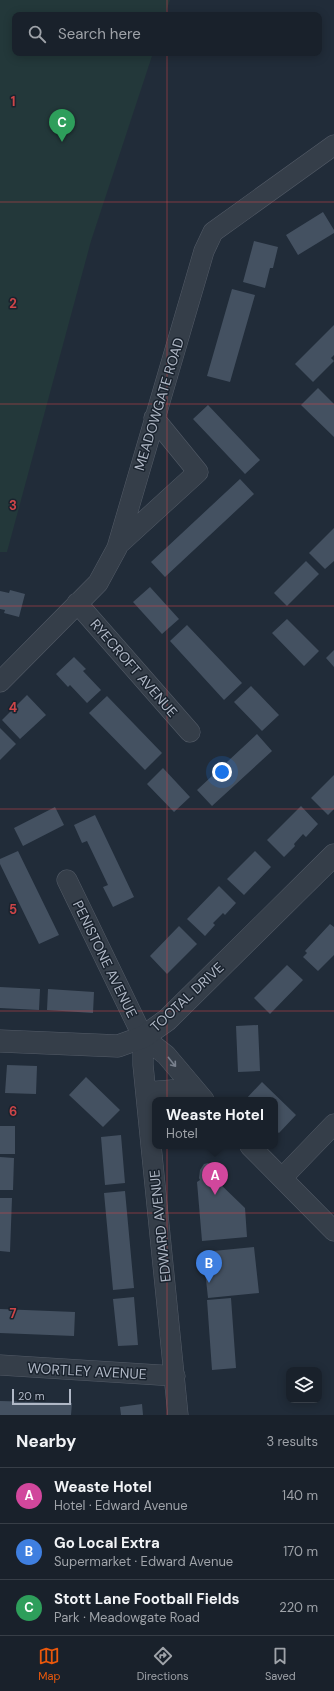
<!DOCTYPE html>
<html lang="en">
<head>
<meta charset="utf-8">
<style>
	:root { --surface:#19212b; --page:#222933; --text:#f1f3f6; --muted:#9fa3a9; --line:#373e47; --accent:#ea580c }
	body { margin:0; font-family:"DM Sans",sans-serif; background:var(--page); color:var(--text) }
	.controls { position:absolute; right:12px; bottom:12px; display:grid; overflow:hidden; border-radius:8px; box-shadow:0 2px 10px #0003 }
	.controls button { width:36px; height:36px; display:grid; place-items:center; padding:0; border:0; border-bottom:1px solid var(--line); background:var(--surface); color:var(--text); font:20px sans-serif }
	.scale { position:absolute; left:12px; bottom:10px; width:59px; box-sizing:border-box; padding-left:4px; border:2px solid #b0b8c6; border-top:0; font-size:11px; line-height:14px; white-space:nowrap; color:#b0b8c6; -webkit-text-stroke:3px #1a232e; paint-order:stroke }
	.you { position:absolute; left:222px; top:772px; width:14px; height:14px; margin:-10px; border:3px solid #fff; border-radius:50%; background:#1a73e8; box-shadow:0 0 0 6px #1a73e833 }
	.badge { display:grid; place-items:center; width:26px; height:26px; border-radius:50%; background:var(--accent); color:#fff; font-size:13px; font-weight:700 }
	.pin { position:absolute; translate:-50% -33px; filter:drop-shadow(0 1px 2px #0008) }
	.pin::after { content:''; position:absolute; top:21px; width:14px; height:12px; background:inherit; clip-path:polygon(0 0,100% 0,50% 100%) }
	.popup { position:absolute; left:152px; top:1097px; width:126px; height:52px; box-sizing:border-box; display:grid; place-content:center; border-radius:8px; background:var(--surface); filter:drop-shadow(0 1px 3px #0005); font-size:13px; white-space:nowrap; color:var(--muted) }
	.popup b { font-size:15px; color:var(--text) }
	.popup::after { content:''; position:absolute; left:50%; top:100%; margin-left:-8px; border:8px solid transparent; border-top-color:var(--surface) }
	.list { margin:0; padding:0; list-style:none }
	h2 { display:flex; justify-content:space-between; align-items:center; height:52px; margin:0; padding:0 16px; font-size:17px }
	h2 small { font-size:13px; font-weight:400; color:var(--muted) }
	.list li { display:grid; grid-template-columns:26px 1fr auto; gap:12px; align-items:center; box-sizing:border-box; height:56px; padding:0 16px; border-top:1px solid var(--line) }
	.list b { display:block; font-size:15px; white-space:nowrap }
	.list p { margin:0; font-size:13px; white-space:nowrap; color:var(--muted) }
	.list em { font-size:13px; font-style:normal; color:var(--muted) }
	.icon { flex:none; width:22px; height:22px; fill:none; stroke:currentColor; stroke-width:2; stroke-linecap:round; stroke-linejoin:round }
	.map { position:relative; flex:none; width:334px; height:1415px; overflow:hidden }
	.search { position:absolute; background:var(--surface); box-shadow:0 2px 10px #0003; left:12px; right:12px; top:12px; height:44px; display:flex; align-items:center; gap:10px; box-sizing:border-box; padding:0 14px; border-radius:8px; color:var(--muted); font-size:15px }
	.sheet { height:220px; background:var(--surface) }
	nav { display:flex; justify-content:space-around; align-items:center; box-sizing:border-box; height:56px; border-top:1px solid var(--line); background:var(--surface); font-size:11px; color:var(--muted) }
	nav a { display:grid; justify-items:center; gap:2px }
	nav .on { color:var(--accent) }
	.map>svg:first-child { display:block }
	.green { fill:#23383a }
	.building { fill:#445161 }
	.lines { fill:none; stroke-linecap:round; stroke-linejoin:round }
	.minor-casing { stroke:#535b67; stroke-width:21 }
	.tertiary-casing { stroke:#535b67; stroke-width:23 }
	.minor { stroke:#353e49; stroke-width:20 }
	.tertiary { stroke:#353e49; stroke-width:22 }
	.oneway { stroke:#79818e }
	.grid { fill:none; stroke:#ce4548; stroke-width:1; stroke-opacity:0.55 }
	.labels { text-anchor:middle; dominant-baseline:central; stroke-width:3; stroke-linejoin:round; paint-order:stroke }
	.street-label { font-size:14px; fill:#b0b8c6; stroke:#1a232e }
	.grid-label { font-size:13px; text-anchor:middle; font-weight:bold; fill:#ce4548; stroke:#1a232e; stroke-width:3; stroke-linejoin:round; paint-order:stroke }
</style>
</head>
<body>
<div class="map">
<svg width="334" height="1415" viewBox="0 0 334 1415">
	<rect width="100%" height="100%" fill="#212c39"/>
	<!-- green -->
	<path class="green" d="M0,0H170L165,15H15V53H153L91,241L7,552H0Z"/>
	<!-- building -->
	<path class="building" d="M323,212L334,230V233L298,255L286,235Z
		M254,241L278,247L273,268H270L265,288L243,282Z
		M232,289L255,295L230,382L207,376Z
		M334,325V355L331,358L334,361L313,382L295,364Z
		M318,388L334,404V437L301,405Z
		M208,405L260,460L245,474L193,419Z
		M240,479L254,494L165,577L151,562Z
		M334,528V561L325,569L309,553Z
		M306,561L319,574L287,606L274,593Z
		M150,587L179,619L162,634L133,602Z
		M10,590L25,594L19,617L4,613L5,610L0,609V591L9,593Z
		M287,619L319,651L304,666L272,633Z
		M187,625L242,683L224,700L170,641Z
		M334,650V667L326,658Z
		M74,657L86,669L83,671L101,690L87,703L70,685L68,687L56,674Z
		M251,686L279,715L262,731L234,702Z
		M27,695L46,715L20,739L2,720Z
		M107,696L162,753L145,770L89,713Z
		M0,728L16,744L0,760Z
		M257,734L272,751L212,806L197,790Z
		M163,768L190,797L174,812L147,784Z
		M334,775V809L328,815L311,798Z
		M301,806L318,824L306,837L303,834L294,844L295,846L284,857L267,840Z
		M55,807L64,825L23,846L14,828Z
		M95,815L134,897L113,907L103,887L108,885L87,841L82,843L74,825Z
		M18,851L59,935L39,944L0,864V859Z
		M255,851L271,867L244,895L227,879Z
		M219,886L236,903L225,915L223,913L213,923L215,925L205,936L187,919Z
		M330,924L334,927V955L318,971L303,957L307,953L305,951Z
		M179,926L197,944L167,974L150,956Z
		M287,965L303,980L270,1014L254,998Z
		M0,987L40,989L39,1010L0,1008Z
		M48,989L94,992L93,1013L47,1010Z
		M258,1025L260,1071L238,1072L236,1026Z
		M7,1065L37,1066L36,1094L5,1093Z
		M86,1077L120,1110L103,1127L69,1095Z
		M262,1082L296,1115L279,1133L275,1130V1100H245Z
		M0,1126H15V1154H0Z
		M121,1135L125,1183L105,1185L101,1137Z
		M0,1157L14,1158L13,1190H0Z
		M208,1163L217,1168L218,1175L216,1180L245,1208L247,1237L202,1241L197,1182L200,1180L199,1178L200,1170L204,1164Z
		M125,1191L134,1288L113,1290L104,1193Z
		M0,1198H12L10,1252L0,1251Z
		M254,1247L259,1293L208,1298L203,1252Z
		M134,1297L138,1345L118,1346L113,1299Z
		M231,1298L236,1368L212,1370L207,1300Z
		M0,1309L75,1312L74,1336L0,1333Z
		M0,1401L72,1403L71,1415H0Z
		M142,1404L143,1415H121L120,1407Z"/>
	<g class="lines">
		<defs>
			<path id="minor" d="M118,545L198,472L154,418
				M77,603L190,732
				M0,682L98,583L117,548L204,251L213,232L334,145
				M67,880L143,1037V1065L178,1415
				M143,1037L166,1055L204,1100
				M147,1092L172,1090L197,1093
				M250,1146L334,1231
				M282,1178L334,1124
				M0,1365L175,1376"/>
			<path id="tertiary" d="M0,1041L118,1046L143,1037L167,1020L334,855"/>
		</defs>
		<!-- minor casing -->
		<use href="#minor" class="minor-casing"/>
		<!-- tertiary casing -->
		<use href="#tertiary" class="tertiary-casing"/>
		<!-- minor -->
		<use href="#minor" class="minor"/>
		<!-- tertiary -->
		<use href="#tertiary" class="tertiary"/>
	</g>
	<!-- one-way arrows -->
	<defs><path id="oneway-shaft" d="M-6 0H5M1.5-3L5.5 0L1.5 3" fill="none" stroke-width="1.6" stroke-linecap="round" stroke-linejoin="round"/></defs>
	<use class="oneway" href="#oneway-shaft" transform="translate(172 1062) rotate(51)"/>
	<!-- grid -->
	<path class="grid" d="M167,0V15M167,53V1415M0,202H334M0,404H334M0,606H334M0,809H334M0,1011H334M0,1213H334"/>
	<g class="labels">
		<!-- street labels -->
		<g class="street-label">
			<text transform="translate(159 404) rotate(-73)">MEADOWGATE ROAD</text>
			<text transform="translate(134 668) rotate(49)">RYECROFT AVENUE</text>
			<text transform="translate(105 959) rotate(64)">PENISTONE AVENUE</text>
			<text transform="translate(187 997) rotate(-43)">TOOTAL DRIVE</text>
			<text transform="translate(160 1226) rotate(-96)">EDWARD AVENUE</text>
			<text transform="translate(87 1371) rotate(3)">WORTLEY AVENUE</text>
		</g>
	</g>
	<g class="grid-label">
		<text x="13" y="106">1</text>
		<text x="13" y="308">2</text>
		<text x="13" y="510">3</text>
		<text x="13" y="712">4</text>
		<text x="13" y="914">5</text>
		<text x="13" y="1116">6</text>
		<text x="13" y="1318">7</text>
	</g>
</svg>
<div class="controls">
<button><svg class="icon" aria-label="layers" viewBox="0 0 24 24"><path d="M12 4l9 5-9 5-9-5zM3 14l9 5 9-5"/></svg></button>
</div>
<div class="scale">20 m</div>
<div class="you"></div>
<div class="pin badge" style="left:215px;top:1195px;background:#d1479c">A</div>
<div class="popup"><b>Weaste Hotel</b>Hotel</div>
<div class="pin badge" style="left:209px;top:1283px;background:#3f7fe0">B</div>
<div class="pin badge" style="left:62px;top:142px;background:#2e9e5b">C</div>
<div class="search"><svg class="icon" aria-label="search" viewBox="0 0 24 24"><circle cx="10" cy="10" r="6"/><path d="M15 15l6 6"/></svg>Search here</div>
</div>
<section class="sheet">
<h2>Nearby<small>3 results</small></h2>
<ul class="list">
<li><span class="badge" style="background:#d1479c">A</span><div><b>Weaste Hotel</b><p>Hotel · Edward Avenue</p></div><em>140 m</em></li>
<li><span class="badge" style="background:#3f7fe0">B</span><div><b>Go Local Extra</b><p>Supermarket · Edward Avenue</p></div><em>170 m</em></li>
<li><span class="badge" style="background:#2e9e5b">C</span><div><b>Stott Lane Football Fields</b><p>Park · Meadowgate Road</p></div><em>220 m</em></li>
</ul>
</section>
<nav>
<a class="on"><svg class="icon" aria-label="map" viewBox="0 0 24 24"><path d="M3 6l6-2 6 2 6-2v14l-6 2-6-2-6 2zM9 4v14M15 6v14"/></svg>Map</a>
<a><svg class="icon" aria-label="directions" viewBox="0 0 24 24"><path d="M12 3l9 9-9 9-9-9zM9 14v-3h6M13 9l2 2-2 2"/></svg>Directions</a>
<a><svg class="icon" aria-label="saved" viewBox="0 0 24 24"><path d="M7 4h10v16l-5-4-5 4z"/></svg>Saved</a>
</nav>
</body>
</html>
